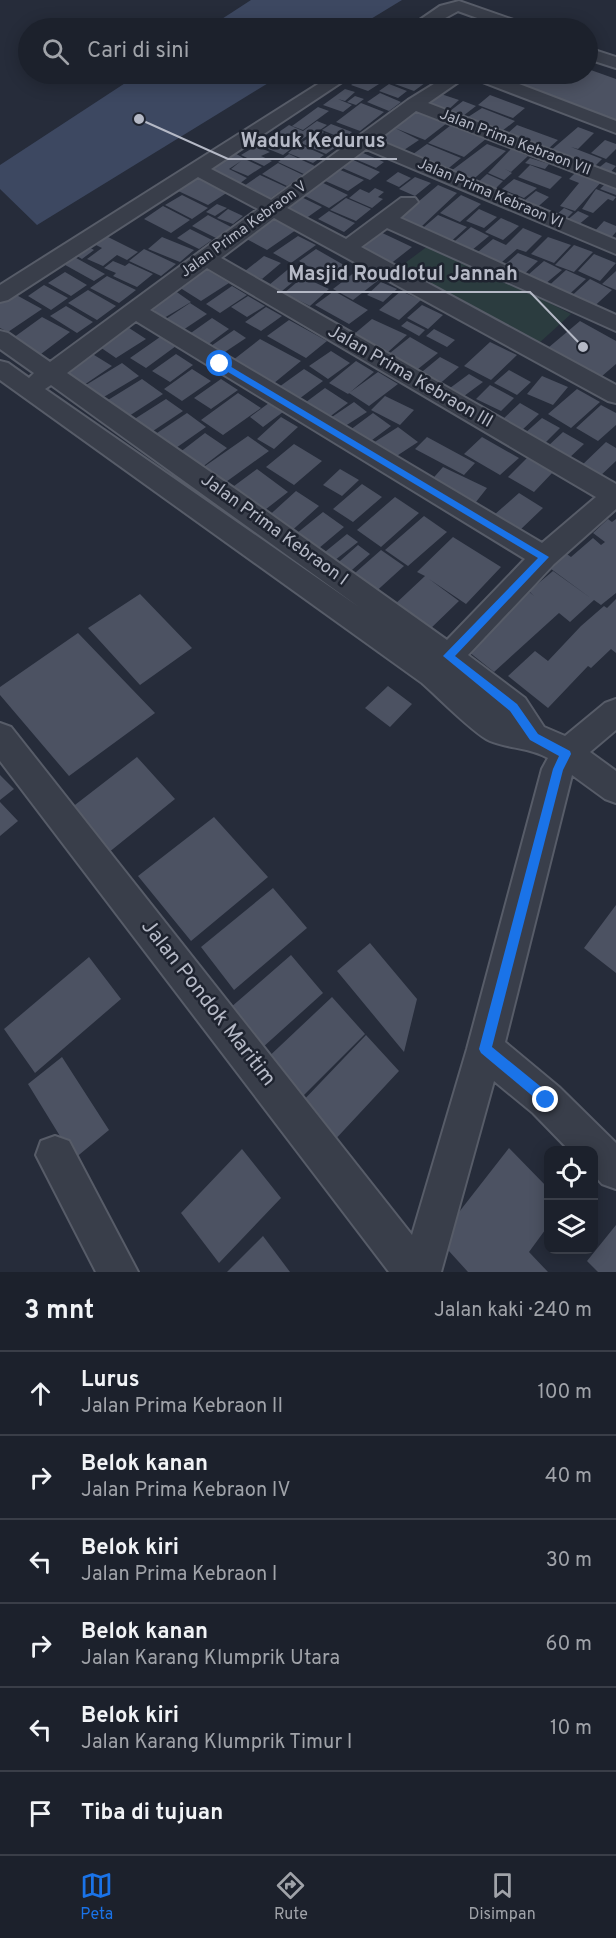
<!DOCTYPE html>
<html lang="id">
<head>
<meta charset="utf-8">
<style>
	:root { --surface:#1c212c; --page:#252934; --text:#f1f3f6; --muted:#a0a3a9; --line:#3a3e48; --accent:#1a73e8 }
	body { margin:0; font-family:Overpass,sans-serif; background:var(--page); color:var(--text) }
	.controls { position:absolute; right:18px; bottom:18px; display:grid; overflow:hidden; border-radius:12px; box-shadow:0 3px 15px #0003 }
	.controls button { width:54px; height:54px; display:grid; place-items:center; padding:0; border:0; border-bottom:2px solid var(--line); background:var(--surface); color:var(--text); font:30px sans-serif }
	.stop { position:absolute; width:18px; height:18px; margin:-14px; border:4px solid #1a73e8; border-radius:50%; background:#fff }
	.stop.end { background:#1a73e8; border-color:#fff; box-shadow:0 2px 6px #0008 }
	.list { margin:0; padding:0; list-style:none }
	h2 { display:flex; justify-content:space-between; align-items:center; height:78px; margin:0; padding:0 24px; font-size:26px }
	h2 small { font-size:20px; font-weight:400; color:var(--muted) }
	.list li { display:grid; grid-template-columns:39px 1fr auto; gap:18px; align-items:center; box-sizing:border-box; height:84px; padding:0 24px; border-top:2px solid var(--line) }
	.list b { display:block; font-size:22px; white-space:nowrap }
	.list p { margin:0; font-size:20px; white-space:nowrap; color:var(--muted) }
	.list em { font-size:20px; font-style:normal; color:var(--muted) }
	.icon { flex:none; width:33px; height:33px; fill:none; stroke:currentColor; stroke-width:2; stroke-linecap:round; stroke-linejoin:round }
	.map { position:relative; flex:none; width:616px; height:1272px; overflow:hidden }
	.search { position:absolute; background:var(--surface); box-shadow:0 3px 15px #0003; left:18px; right:18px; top:18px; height:66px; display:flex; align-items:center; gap:15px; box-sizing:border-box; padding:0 21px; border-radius:33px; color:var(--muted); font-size:22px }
	.sheet { height:582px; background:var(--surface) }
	nav { display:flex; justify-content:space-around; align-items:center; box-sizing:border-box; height:84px; border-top:2px solid var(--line); background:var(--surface); font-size:16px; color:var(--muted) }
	nav a { display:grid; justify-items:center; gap:3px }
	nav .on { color:var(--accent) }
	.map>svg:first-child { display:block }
	.green { fill:#2b3c3f }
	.water { fill:#3d4861 }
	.building { fill:#4c5262 }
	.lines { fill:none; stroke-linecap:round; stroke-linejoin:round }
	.street-casing { stroke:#575c68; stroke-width:4 }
	.street { fill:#393e4a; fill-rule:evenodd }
	.route { fill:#1a73e8 }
	.labels { text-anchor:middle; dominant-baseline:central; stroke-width:5; stroke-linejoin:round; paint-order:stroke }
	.far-street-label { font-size:15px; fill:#b5b9c6; stroke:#1e232f }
	.street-label { font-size:18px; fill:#b5b9c6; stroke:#1e232f }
	.near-street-label { font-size:21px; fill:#b5b9c6; stroke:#1e232f }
	.leader { fill:none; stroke:#b5b9c6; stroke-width:2 }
	.callout-dot { fill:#b5b9c6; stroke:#1e232f; stroke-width:2 }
	.callout-label { font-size:20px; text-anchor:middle; font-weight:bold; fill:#b5b9c6; stroke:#1e232f; stroke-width:5; stroke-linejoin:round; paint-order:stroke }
</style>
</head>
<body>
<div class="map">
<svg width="616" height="1272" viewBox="0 0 616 1272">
	<rect width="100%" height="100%" fill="#262c3a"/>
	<!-- green -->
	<path class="green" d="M432,243L571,314L538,344L397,269Z"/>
	<!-- water -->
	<path class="water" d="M251,0H402L356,28H208Z
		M139,74H283L37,225L0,189V165Z"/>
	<!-- building -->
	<path class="building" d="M445,18L468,26L464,28H429Z
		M588,69L616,79V124L507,82L518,74H588Z
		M367,74H385L392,76L383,83L363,76Z
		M409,74H434L426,80Z
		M404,75L425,83L414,91L392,83Z
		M362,77L379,84L368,91L351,85Z
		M389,84L407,91L398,98L379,91Z
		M345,89L355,92L345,101L338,99L352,105L343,112L323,105Z
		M380,93L401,102L389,111L367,102Z
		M438,93L459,100L448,110L426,102Z
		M490,95L525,108L513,118L478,105Z
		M355,96L364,99L356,105L347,102Z
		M463,101L476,106L463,116L450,111Z
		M361,103L384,112L360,131L336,122Z
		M318,107L329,111L303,130L292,126Z
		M482,108L515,121L502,131L468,117Z
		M410,109L447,123L425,140L395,128L419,140L398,154L370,141Z
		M317,121L327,125L320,130L324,132L319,136L310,134L296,143L276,134L289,125L303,131Z
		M331,124L352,132L344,139L322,130Z
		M451,125L487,138L464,157L428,143Z
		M517,125L558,140L548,149L507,134Z
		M578,127L594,133L578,149L571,147L602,159L593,168L550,151Z
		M326,133L347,142L341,147L320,138Z
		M275,136L296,145L283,155L261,146Z
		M311,136L336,147L326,154L301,143Z
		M605,140L616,144V149L606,159L591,153Z
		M299,144L324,155L313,163L288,153Z
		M427,144L461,158L444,172L409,157Z
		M487,144L506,151L469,183L447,174Z
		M256,146L270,152L261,156L272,161L264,166L241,155Z
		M511,149L528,156L511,172L505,169L512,173L504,180L488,173Z
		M233,152L245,159L262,167L248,176L231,169L241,161L229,169L247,178L239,184L209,168Z
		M363,153L384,162L376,168L355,159Z
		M289,154L317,167L306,175L278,162Z
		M530,158L549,164L545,169L525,163Z
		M351,159L380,172L370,180L340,167Z
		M606,162L616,166L608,175L596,170Z
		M278,163L303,175L287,186L262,174Z
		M530,165L562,177L550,189L518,177Z
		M338,169L364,180L348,191L323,180Z
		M578,170L603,180L575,211L560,206L579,183L569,179Z
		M398,172L411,178L399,187L386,181Z
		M487,174L503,181L491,193L474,186Z
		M260,175L286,187L268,200L241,188Z
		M195,176L228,192L208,205L174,189Z
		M415,177L431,183L415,196L399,189Z
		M514,179L537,188L524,198L502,189Z
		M321,182L348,195L329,208L303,195Z
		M607,182L616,185V195L600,189Z
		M438,185L457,193L421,227L399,218Z
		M375,188L384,192L378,197L383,199L372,208L349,198L360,189L369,193Z
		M596,189L616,197L613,201L608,199L593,213L582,209Z
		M536,191L549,197L533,211L519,205Z
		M182,195L208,208L192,219L165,205Z
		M297,195L322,207L305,219L280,207Z
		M461,195L481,204L460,222L440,213Z
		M346,198L369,208L371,209L356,221L330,210Z
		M217,204L227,208L215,216L206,212Z
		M163,206L190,220L171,233L144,219Z
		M564,208L573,212L564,221L554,217Z
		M228,209L243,216L233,224L217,218Z
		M479,209L497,217L484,228L466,221Z
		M329,211L355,223L344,232L318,219Z
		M578,211L589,216L577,226L566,221Z
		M208,215L233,228L218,239L192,226Z
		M269,215L296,230L267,250L239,235Z
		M438,215L467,227L446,246L417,233Z
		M501,218L519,226L503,240L485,232Z
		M604,221L616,226V232L609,240L593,233Z
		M471,227L489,236L466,255L448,247Z
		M523,228L542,236L526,252L517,249L494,269L471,258L493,239L506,245Z
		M190,229L212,240L199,249L177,238Z
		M376,230L412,247L389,265L354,247Z
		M100,233L138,252L127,260L117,255L103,266L87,259L102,248L88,241Z
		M298,236L316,245L291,263L273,253Z
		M162,237L194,250L180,262L148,249Z
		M548,237L571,245L554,263L531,254Z
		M85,245L94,250L82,259L72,253Z
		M574,245L593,252L574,272L555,265Z
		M144,249L176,264L161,276L129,261Z
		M316,249L349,268L332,280L299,261Z
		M518,253L538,261L518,280L498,271Z
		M69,254L105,274L94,281L58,261Z
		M594,254L616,263L600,281L578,271Z
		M264,256L281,263L262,279L245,271Z
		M113,261L125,266L129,263L153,274L137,287L113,276L116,273L104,268Z
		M544,261L562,270L539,289L521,281Z
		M364,265L385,275L353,300L333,289Z
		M292,266L305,272L282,291L269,285Z
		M202,267L229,283L201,301L174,284Z
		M566,270L586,279L563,300L543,291Z
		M616,271V290L602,284Z
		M65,272L87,285L71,296L48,283Z
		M107,276L136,290L119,303L90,288Z
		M303,277L329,289L310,306L284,293Z
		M590,279L612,290L588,312L566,301Z
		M381,282L397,289L383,302L367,295Z
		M44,285L68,298L51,310L28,296Z
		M232,286L247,295L220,313L206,304Z
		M171,288L191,302L164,318L147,305Z
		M88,290L116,306L97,320L68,303Z
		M9,291L42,309L8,332L0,328V296Z
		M334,291L368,310L349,324L315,305Z
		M401,291L421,300L399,320L379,310Z
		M248,296L265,306L247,317L231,307Z
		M190,303L207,314L183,330L166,319Z
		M422,305L443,315L428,329L407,318Z
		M66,306L93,322L77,333L50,316Z
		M266,307L282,316L261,331L245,322Z
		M42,317L70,332L41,354L13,338Z
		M212,318L229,329L206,346L188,335Z
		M372,319L407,335L388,352L353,335Z
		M289,320L327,341L306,358L267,336Z
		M407,321L425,330L419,336L401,326Z
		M580,321L616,341V364L594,383L542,353Z
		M126,326L146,339L116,358L97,345Z
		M434,329L455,340L447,347L426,336Z
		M234,330L246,338L222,354L211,346Z
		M160,337L176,346L146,368L130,358Z
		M410,337L438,353L413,373L385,357Z
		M260,339L301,361L268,388L228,364Z
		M490,342L517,355L491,380L464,366Z
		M86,350L112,366L84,385L59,368Z
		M331,351L350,363L328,379L309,366Z
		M176,354L193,365L170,382L152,371Z
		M440,357L459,367L436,387L417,376Z
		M356,361L374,372L348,394L329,383Z
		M122,363L139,376L97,401L81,388Z
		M192,369L211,381L182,401L164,389Z
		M304,369L323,381L291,405L272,392Z
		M509,370L531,382L517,395L494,383Z
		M378,372L398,384L369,406L349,393Z
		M469,374L483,382L460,399L446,391Z
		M542,376L568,387L553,405L527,394Z
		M142,379L163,394L129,416L108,400Z
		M221,379L238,390L211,409L194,398Z
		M490,385L514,398L501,411L476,399Z
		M325,388L348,403L320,424L298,408Z
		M577,389L600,402L571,428L548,414Z
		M238,393L261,408L223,435L201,420Z
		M385,396L414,410L400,425L371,410Z
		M166,399L183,411L150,433L133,420Z
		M273,400L287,409L263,427L250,417Z
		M354,402L367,412L339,430L326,421Z
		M520,403L539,414L521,431L502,420Z
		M601,405L616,413V425L598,441L576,428Z
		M187,413L206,427L173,450L154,435Z
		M373,413L391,426L364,446L346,433Z
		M281,417L298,427L274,449L257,439Z
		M542,418L560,428L543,445L524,434Z
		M398,427L418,442L389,461L370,445Z
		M563,432L584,444L567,460L546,448Z
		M205,433L227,448L201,468L179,453Z
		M248,436L269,451L219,487L198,471Z
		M427,437L475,463L464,475L415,449Z
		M482,437L519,458L500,475L464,454Z
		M606,442L616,448V461L598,478L580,467Z
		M294,444L322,461L294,485L266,467Z
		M528,457L554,471L534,492L508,477Z
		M443,467L487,488L472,507L428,484Z
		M257,469L288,492L261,513L230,489Z
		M340,469L359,480L342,496L323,485Z
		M362,484L382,497L353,522L333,509Z
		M296,491L319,506L287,535L263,521Z
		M519,493L543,508L519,531L494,515Z
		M395,497L419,513L381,547L357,530Z
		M323,512L344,527L312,554L291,538Z
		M424,516L447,532L408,566L385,550Z
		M608,519L612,522L616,519V593L601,605L594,600L570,622L559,613L494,672L464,648L528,591L534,596L529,591L553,571L592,599L547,566L564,552L571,557L593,538L601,545L605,542L593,533Z
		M347,534L358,542L330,564L320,556Z
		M453,537L501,567L466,604L429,579L459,601L428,631L393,606L425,576L417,572Z
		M358,545L370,554L344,577L332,568Z
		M381,550L404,566L371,596L347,580Z
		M140,594L192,648L140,685L88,628Z
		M616,599V653L611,649L591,668L588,666L548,708L508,676L535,651L548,661L581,626L604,606L607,608Z
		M78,633L155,713L69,776L0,695V687Z
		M388,686L412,704L390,727L365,708Z
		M137,757L175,799L108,853L71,808Z
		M0,775L14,789L0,800Z
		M0,802L18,821L0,836Z
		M214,817L268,877L191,941L138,876Z
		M273,888L307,928L234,990L201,947Z
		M616,905V973L584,948Z
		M370,943L417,999L404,1052L337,971Z
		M291,955L323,993L262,1048L230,1008Z
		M89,957L121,999L35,1073L4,1029Z
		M332,997L365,1034L295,1104L262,1063Z
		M366,1035L399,1071L331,1144L298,1106Z
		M62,1057L109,1130L74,1159L28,1084Z
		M509,1148L548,1188V1226L529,1252L548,1272H468L438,1239Z
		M242,1149L281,1198L219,1263L181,1213Z
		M616,1225V1272H598L587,1261Z
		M263,1236L290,1272H227Z"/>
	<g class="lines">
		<defs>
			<path id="street" d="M459,1L525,24L527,28H505L458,11L427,28H408L440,6Z
				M588,48L616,57V68L588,59Z
				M334,74H354L211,169L271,200L408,100L450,74H493L616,121V133L472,78L470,74L428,103L616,175V188L416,111L378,140L616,240V254L366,149L287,208L346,239L401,198H415L418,202L400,218L616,315V331L387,228L361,247L616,385V403L608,401L274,218L221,258L616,484V509L554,564L468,655L525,698L544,727L565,736L605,703L616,699V730L590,752L616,771V803L605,799L572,775L505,1042L559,1087L616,1143V1189L602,1184L594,1175V1150H569L533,1113L494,1081L441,1272H389L0,761V723L11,727L412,1235L467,1049L542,769L548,758C528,747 510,749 490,741C474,734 437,696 422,683L0,380V361L8,363L29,378L34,373L0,349V331L8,333L50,362L258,209L198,177L8,300L0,302V285ZM207,268L596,497L542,543L150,310ZM136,321L525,559L447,640L238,491L67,373ZM51,385L359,607L45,389Z
				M55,1136L69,1141L138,1272H96L36,1155L41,1141Z"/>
		</defs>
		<!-- street casing -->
		<use href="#street" class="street-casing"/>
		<!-- street -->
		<use href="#street" class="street"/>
	</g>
	<!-- route -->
	<path class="route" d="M218,362H223L549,557L455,656L517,704L538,734L570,751L571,754L563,770L492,1047L551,1095L553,1100L551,1104L546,1106L542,1104L481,1053L479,1049L553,769L559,756L530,740L510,711L443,656L538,558L218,366Z"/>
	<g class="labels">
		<!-- far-street labels -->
		<g class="far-street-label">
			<text transform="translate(515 143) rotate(21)">Jalan Prima Kebraon VII</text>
			<text transform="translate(490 194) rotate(23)">Jalan Prima Kebraon VI</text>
			<text transform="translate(244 230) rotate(-36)">Jalan Prima Kebraon V</text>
		</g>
		<!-- street labels -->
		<g class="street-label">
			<text transform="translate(410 377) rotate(30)">Jalan Prima Kebraon III</text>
			<text transform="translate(274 530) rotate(36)">Jalan Prima Kebraon I</text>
		</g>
		<!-- near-street labels -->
		<g class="near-street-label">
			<text transform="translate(208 1003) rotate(52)">Jalan Pondok Maritim</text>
		</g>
	</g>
	<!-- callouts -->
	<path class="leader" d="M139 119L228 159H397M583 347L530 292H277"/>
	<g class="callout-dot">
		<circle cx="139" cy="119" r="6"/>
		<circle cx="583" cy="347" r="6"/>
	</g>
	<g class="callout-label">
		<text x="313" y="147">Waduk Kedurus</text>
		<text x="403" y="280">Masjid Roudlotul Jannah</text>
	</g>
</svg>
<div class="controls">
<button><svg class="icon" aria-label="locate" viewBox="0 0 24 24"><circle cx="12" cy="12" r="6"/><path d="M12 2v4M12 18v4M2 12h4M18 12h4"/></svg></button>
<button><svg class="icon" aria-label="layers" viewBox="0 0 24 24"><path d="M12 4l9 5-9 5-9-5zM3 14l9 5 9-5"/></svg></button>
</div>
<div class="stop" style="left:220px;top:364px"></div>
<div class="stop end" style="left:546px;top:1100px"></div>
<div class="search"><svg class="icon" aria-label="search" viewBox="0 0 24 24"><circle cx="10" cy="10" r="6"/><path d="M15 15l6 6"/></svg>Cari di sini</div>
</div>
<section class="sheet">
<h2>3 mnt<small>Jalan kaki · 240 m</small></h2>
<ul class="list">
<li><svg class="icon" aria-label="ahead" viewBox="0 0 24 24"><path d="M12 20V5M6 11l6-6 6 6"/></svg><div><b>Lurus</b><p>Jalan Prima Kebraon II</p></div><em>100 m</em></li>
<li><svg class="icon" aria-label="right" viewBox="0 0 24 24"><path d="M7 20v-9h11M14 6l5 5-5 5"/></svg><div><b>Belok kanan</b><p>Jalan Prima Kebraon IV</p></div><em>40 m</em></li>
<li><svg class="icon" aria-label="left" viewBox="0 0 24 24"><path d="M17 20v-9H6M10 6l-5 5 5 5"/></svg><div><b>Belok kiri</b><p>Jalan Prima Kebraon I</p></div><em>30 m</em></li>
<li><svg class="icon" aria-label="right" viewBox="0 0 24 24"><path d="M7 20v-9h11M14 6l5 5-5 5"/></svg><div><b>Belok kanan</b><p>Jalan Karang Klumprik Utara</p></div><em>60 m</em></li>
<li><svg class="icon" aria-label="left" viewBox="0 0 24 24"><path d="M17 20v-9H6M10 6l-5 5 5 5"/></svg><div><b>Belok kiri</b><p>Jalan Karang Klumprik Timur I</p></div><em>10 m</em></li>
<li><svg class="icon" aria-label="arrive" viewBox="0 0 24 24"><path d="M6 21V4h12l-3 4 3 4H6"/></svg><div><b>Tiba di tujuan</b></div></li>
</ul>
</section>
<nav>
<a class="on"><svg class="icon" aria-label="map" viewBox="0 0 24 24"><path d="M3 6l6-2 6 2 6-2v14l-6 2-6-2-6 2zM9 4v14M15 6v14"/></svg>Peta</a>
<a><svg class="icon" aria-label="directions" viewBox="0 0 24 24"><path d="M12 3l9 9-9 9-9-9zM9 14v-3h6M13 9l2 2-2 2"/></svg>Rute</a>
<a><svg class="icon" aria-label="saved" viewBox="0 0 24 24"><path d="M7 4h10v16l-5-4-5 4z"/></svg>Disimpan</a>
</nav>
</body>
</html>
